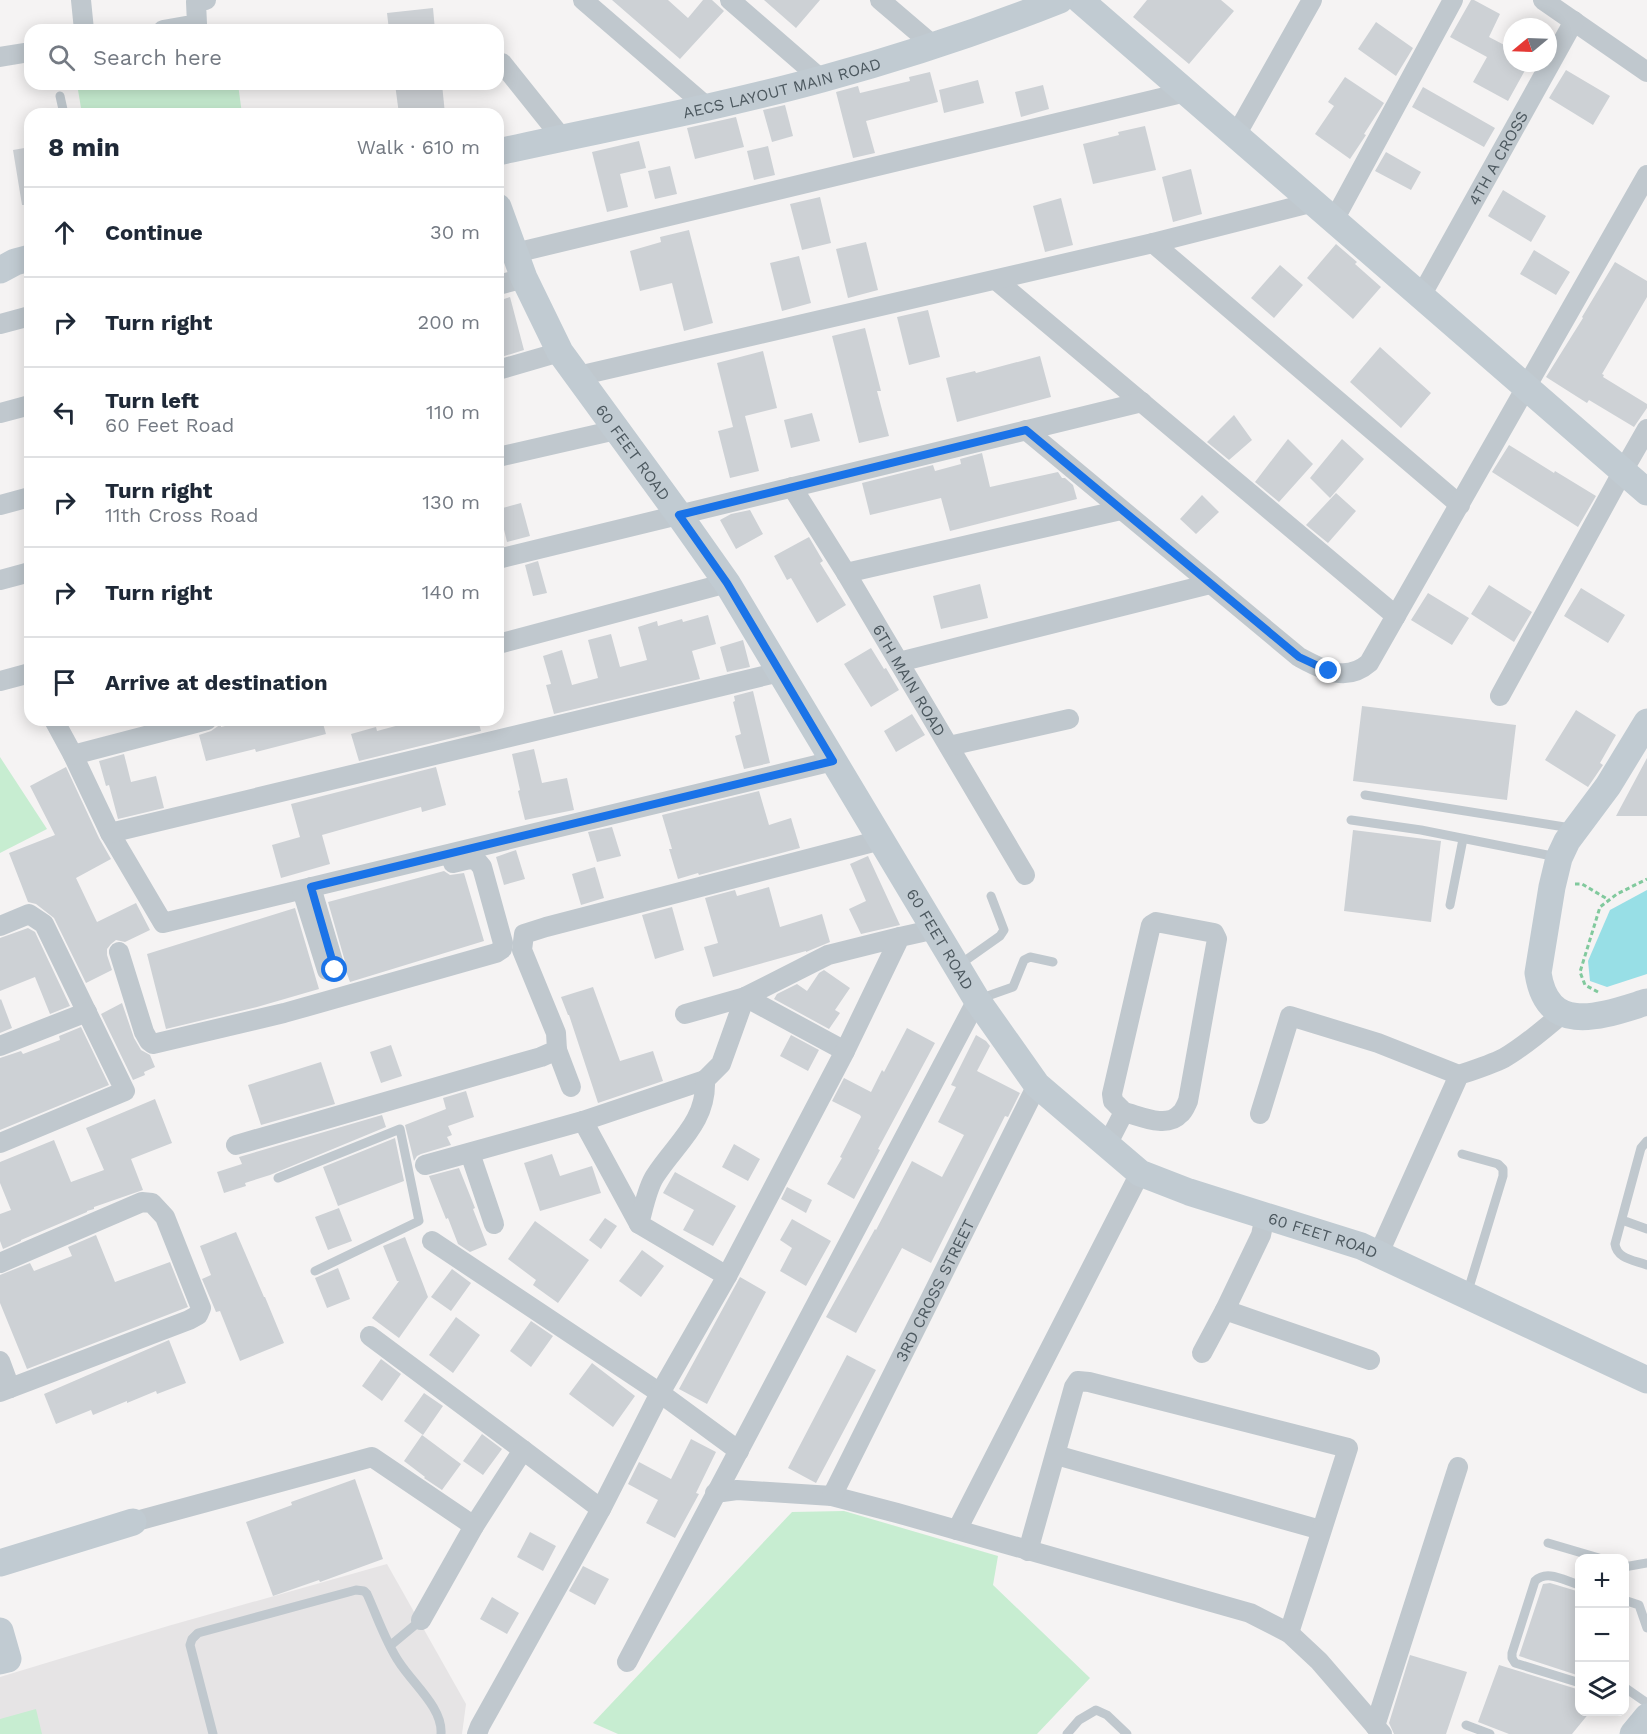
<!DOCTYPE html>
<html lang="en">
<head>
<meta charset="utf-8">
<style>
	:root { --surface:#fff; --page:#f6f6f7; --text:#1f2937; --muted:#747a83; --line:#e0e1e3 }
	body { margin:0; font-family:"Work Sans",sans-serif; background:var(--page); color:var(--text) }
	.controls { position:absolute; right:18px; bottom:18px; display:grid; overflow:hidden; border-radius:12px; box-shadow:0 3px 15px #0003 }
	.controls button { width:54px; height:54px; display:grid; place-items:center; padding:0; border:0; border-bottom:2px solid var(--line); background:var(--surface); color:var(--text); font:30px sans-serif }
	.compass { position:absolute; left:1503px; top:18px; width:54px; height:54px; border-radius:50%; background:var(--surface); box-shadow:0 3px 15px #0003; rotate:251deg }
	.stop { position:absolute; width:18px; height:18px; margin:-14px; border:4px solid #1a73e8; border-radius:50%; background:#fff }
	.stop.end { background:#1a73e8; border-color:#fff; box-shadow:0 2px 6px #0008 }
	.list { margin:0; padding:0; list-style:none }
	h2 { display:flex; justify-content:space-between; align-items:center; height:78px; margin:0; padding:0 24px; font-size:26px }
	h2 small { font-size:20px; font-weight:400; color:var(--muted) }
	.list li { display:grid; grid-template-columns:39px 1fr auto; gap:18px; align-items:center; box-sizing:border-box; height:90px; padding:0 24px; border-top:2px solid var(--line) }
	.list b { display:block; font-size:22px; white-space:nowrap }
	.list p { margin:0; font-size:20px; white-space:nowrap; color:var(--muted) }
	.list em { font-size:20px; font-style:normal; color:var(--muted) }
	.icon { flex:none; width:33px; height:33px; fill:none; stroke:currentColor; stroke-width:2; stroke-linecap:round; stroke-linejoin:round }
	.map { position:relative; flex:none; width:1647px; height:1734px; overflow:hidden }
	.search { position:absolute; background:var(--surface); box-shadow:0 3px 15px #0003; left:24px; top:24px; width:480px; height:66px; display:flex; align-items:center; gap:15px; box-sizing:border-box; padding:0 21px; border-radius:18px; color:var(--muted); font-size:22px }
	.panel { position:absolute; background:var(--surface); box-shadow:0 3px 15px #0003; left:24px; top:108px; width:480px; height:618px; border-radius:18px }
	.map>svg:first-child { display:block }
	.education { fill:#e6e4e5 }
	.green { fill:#c7edd1 }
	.water { fill:#98dfe6 }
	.building { fill:#cdd1d5 }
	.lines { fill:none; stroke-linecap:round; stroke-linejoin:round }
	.path { stroke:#81c99d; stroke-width:3; stroke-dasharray:4.5 3; stroke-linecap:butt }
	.lane { stroke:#c0c8ce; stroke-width:9 }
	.street { stroke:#c0c8ce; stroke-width:20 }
	.secondary { stroke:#c1cbd2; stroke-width:27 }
	.route { stroke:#1a73e8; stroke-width:8 }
	.labels { text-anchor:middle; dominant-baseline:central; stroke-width:4.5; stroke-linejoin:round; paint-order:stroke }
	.street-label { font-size:16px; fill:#4c585f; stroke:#fff }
</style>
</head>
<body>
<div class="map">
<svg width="1647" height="1734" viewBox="0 0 1647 1734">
	<rect width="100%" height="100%" fill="#f5f3f3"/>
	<!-- education -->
	<path class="education" d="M387,1564L466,1704L462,1734H0V1677L168,1626Z"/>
	<!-- green -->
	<path class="green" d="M77,84H238L242,114H82Z
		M0,757L47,829L0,853Z
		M844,1511L998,1556L993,1585L1090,1678L1037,1734H618L593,1723L792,1512Z
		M36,1709L42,1734H0V1719Z"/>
	<!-- water -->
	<path class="water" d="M1647,890V974L1607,987L1590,981L1588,961L1610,910Z"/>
	<!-- building -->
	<path class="building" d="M612,0H668L688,18L703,0H712L724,11L680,59Z
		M764,0H820L796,28Z
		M1147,0H1221L1234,11L1189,64L1133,17Z
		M1471,0H1474L1500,14L1489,37L1512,49V63H1529L1508,101L1473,82L1487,57L1450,37Z
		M433,8L435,30H389L387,13Z
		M1376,22L1413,48L1396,76L1358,49Z
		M1566,70L1610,96L1593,125L1549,98Z
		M930,72L938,102L866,121L875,153L853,158L836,92L858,86L860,93L910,81L909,77Z
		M1345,77L1384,103L1364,134L1366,135L1350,159L1315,134L1334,106L1328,102Z
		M978,80L984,103L944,113L939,90Z
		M395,84H442L445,114H399Z
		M1043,85L1049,109L1021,117L1015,92Z
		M1423,87L1495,128L1484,147L1412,107Z
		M785,105L793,136L772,142L763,110Z
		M736,117L744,147L695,159L687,128Z
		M1145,126L1156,170L1093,184L1083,144L1119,135L1118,132Z
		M639,141L646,168L620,174L628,207L607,212L592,152Z
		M768,146L775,175L754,180L747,151Z
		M30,147V205H22L13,150Z
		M1386,152L1421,172L1411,190L1375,171Z
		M670,166L677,194L655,199L648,171Z
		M1191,169L1202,214L1173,222L1162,177Z
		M1503,190L1546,216L1531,242L1488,216Z
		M820,197L831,243L802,250L790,204Z
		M1061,198L1073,245L1045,252L1033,206Z
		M689,230L713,323L684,331L672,283L640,291L630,251L661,242L660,237Z
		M866,242L878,290L848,298L836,249Z
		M1336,244L1357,262L1355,264L1381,287L1353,319L1307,278Z
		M1534,250L1570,272L1556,295L1520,274Z
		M799,256L811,303L782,311L770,263Z
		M1615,262L1647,281V297L1602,374L1604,375L1603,377L1647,404V408L1634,427L1589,400L1587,403L1546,377L1583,318L1582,317Z
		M1280,265L1303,285L1274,318L1251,298Z
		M510,297L524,350L498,358V301Z
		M928,310L940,357L909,365L897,317Z
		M865,328L881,391H877L889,436L859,443L832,336Z
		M1380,347L1431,393L1401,428L1350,382Z
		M763,351L777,408L745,416L759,471L730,478L718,431L733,427L717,363Z
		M1040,356L1051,397L957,422L946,378L975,371L976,373Z
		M812,413L820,441L791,448L784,420Z
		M1234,415L1252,440L1229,460L1207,442Z
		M1288,439L1313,464L1279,502L1255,482Z
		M1342,439L1364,459L1330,498L1310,478Z
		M1509,445L1554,473L1555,471L1596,496L1578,527L1492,472Z
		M982,453L990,487L1058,472L1062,478H1065L1073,485L1077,499L950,531L941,498L870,515L862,483L933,465L935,471L961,464L960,459Z
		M1336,493L1356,511L1328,543L1306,525Z
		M1202,495L1219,512L1196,534L1180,519Z
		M521,503L530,536L507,542L499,509Z
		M750,510L763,534L736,549L720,520L731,514Z
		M809,537L823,561L820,563L846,605L817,623L791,578L787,580L774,556Z
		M538,561L547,593L533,596L525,565Z
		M980,584L988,618L941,629L933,596Z
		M1489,585L1532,612L1514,642L1471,614Z
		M1581,588L1625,615L1608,643L1564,616Z
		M1428,593L1469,618L1452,645L1411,620Z
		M708,615L716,644L692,651L700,679L554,714L546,685L551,684L543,656L562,650L572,685L598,678L588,640L611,634L620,667L647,660L638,627L657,621L658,626L682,619L683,622Z
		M743,640L750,667L727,672L720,647Z
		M871,648L884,669L886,668L899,690L871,707L844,664Z
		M753,691L770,763L744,769L735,736L741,734L733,702L735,701L734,696Z
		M1362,706L1516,725L1507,800L1353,781Z
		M1576,710L1616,735L1600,763L1603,765L1588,787L1545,760Z
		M912,714L925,735L896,752L884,731Z
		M262,720H322L326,734L256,752L255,749L206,761L199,735L211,731L221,724V727L245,721L246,724Z
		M418,720H478L481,731L359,761L351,734L376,727L377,731Z
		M534,749L542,783L567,778L574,810L525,820L518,791L520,790L512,754Z
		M124,754L131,782L156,776L164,808L118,819L109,785L106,786L99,761Z
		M1647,758V816H1616Z
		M66,767L99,838L111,859L76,878L95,918L97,922L136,903L150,930L125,942L116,940L111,944L107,949V955L112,970L86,983L54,918L36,904L28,902L9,853L55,835L30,786Z
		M436,767L446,805L422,812L421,807L322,835L330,864L281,878L272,845L300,837L291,804Z
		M759,791L769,825L791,818L800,848L699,875L698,873L678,879L669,849H672L662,815Z
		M612,827L621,856L597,862L588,832Z
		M1353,830L1441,841L1431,922L1344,911Z
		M516,850L525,879L504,885L496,857Z
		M868,856L900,925L861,934L849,909L866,901L850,864Z
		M595,867L604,898L581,905L572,874Z
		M444,871L450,875L464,873L484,941L350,982L346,971V965L328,902Z
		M769,887L780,927L822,914L830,942L806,952V951L713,977L704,947L718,943L705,898L735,890L737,896Z
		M672,907L684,950L655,959L642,915Z
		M295,908L319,989L257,1007L166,1029L147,954Z
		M28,928L35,932L70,1006L50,1014L35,977L0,991V938Z
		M824,970L850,988L835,1010L840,1013L829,1029L774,999L777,994L797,984L807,991L819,973Z
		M593,987L620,1061L653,1051L663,1081L598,1103L569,1015H568L561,997Z
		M1,999L12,1028L0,1033V1000Z
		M122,1003L134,1038L141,1050L150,1055L155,1067L144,1072L145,1075L133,1080L101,1014Z
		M81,1027L109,1085L0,1130V1058L21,1051L23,1054L60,1040L59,1036Z
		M907,1028L935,1043L878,1149L880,1150L854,1199L827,1184L842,1158L840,1157L861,1117L860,1115L832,1101L844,1078L871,1092L882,1070L884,1072Z
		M791,1035L819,1050L808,1071L780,1056Z
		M976,1035L986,1041L990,1046L977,1071L1020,1093L1008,1117L1005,1116L931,1263L902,1248L856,1333L826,1317L875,1229L876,1230L912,1161L942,1177L964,1135L938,1122L956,1087L951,1085Z
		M391,1045L402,1076L381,1083L370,1052Z
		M321,1062L335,1104L261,1125L248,1085Z
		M466,1091L474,1117L448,1126L452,1135L447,1137L451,1145L421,1154L417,1156L414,1161L405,1125L446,1109L443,1098Z
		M155,1099L172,1143L131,1159L143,1190L94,1207V1209L87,1211V1212L21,1240V1241L3,1249L0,1241V1214L11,1210L0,1183V1162L54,1140L71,1182L104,1170L86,1128Z
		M382,1115L386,1127L270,1175L245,1183L246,1186L224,1193L217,1172L242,1164L239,1157Z
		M395,1138L404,1181L338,1206L323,1167Z
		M734,1144L760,1159L748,1181L722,1167Z
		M552,1154L560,1176L592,1166L601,1193L540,1211L524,1163Z
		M459,1168L475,1208L473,1209L487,1245L470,1252L458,1244L448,1218L446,1219L429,1176Z
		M675,1172L736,1206L713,1246L683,1230L694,1210L663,1193Z
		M787,1187L812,1200L806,1213L781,1199Z
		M339,1208L352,1241L328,1250L315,1217Z
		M605,1218L617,1226L601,1249L589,1240Z
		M792,1219L831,1241L806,1286L780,1271L792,1248L780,1240Z
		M535,1221L589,1260L558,1303L533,1285L536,1280L508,1259Z
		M236,1232L264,1297H265L284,1343L240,1361L220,1311L216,1312L202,1279L211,1275L200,1246Z
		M96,1235L115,1282L170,1262L188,1307L27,1369L0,1303V1275L30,1263L34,1271L72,1256L68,1247Z
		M405,1237L428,1297L399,1338L372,1318L399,1281H397L383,1246Z
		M642,1250L664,1266L641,1297L619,1281Z
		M338,1268L350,1299L327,1308L315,1278Z
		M452,1269L471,1283L451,1311L431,1297Z
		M740,1277L766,1292L707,1404L679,1389Z
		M456,1317L480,1335L453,1373L429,1355Z
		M531,1321L553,1336L531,1367L510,1351Z
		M169,1340L186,1383L157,1394L156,1391L127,1403V1401L93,1415L91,1410L56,1424L44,1394Z
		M847,1355L876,1370L816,1483L788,1468Z
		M381,1359L401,1374L382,1401L362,1386Z
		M592,1363L635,1396L613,1427L569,1394Z
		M424,1393L443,1406L423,1435L404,1421Z
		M482,1434L502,1449L483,1475L463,1461Z
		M422,1435L461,1464L442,1490L424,1478L425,1477L404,1461Z
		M691,1439L716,1452L696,1493L699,1494L675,1538L646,1523L658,1500L628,1484L639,1462L671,1479Z
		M355,1479L383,1559L320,1582L319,1580L273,1596L246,1522L292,1505L291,1502Z
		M530,1532L556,1546L543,1571L517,1557Z
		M583,1566L609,1579L595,1605L569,1591Z
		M1550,1583L1580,1592V1676L1519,1656L1543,1584Z
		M492,1597L519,1613L507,1634L480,1619Z
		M1410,1655L1467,1672L1446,1734H1394L1389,1723Z
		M1499,1665L1580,1690V1712H1590L1572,1734H1509L1478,1722Z"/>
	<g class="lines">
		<!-- path -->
		<path class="path" d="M1575,884H1582L1609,900
			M1598,992L1585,985L1580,972L1600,907L1617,894L1647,879"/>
		<!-- lane -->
		<path class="lane" d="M60,96L64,114
			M1365,795L1571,828
			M1351,820L1421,830L1557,857
			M1450,905L1463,839
			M959,965L1000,936L1004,930L991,896
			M979,999L1013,987L1024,960L1030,957L1053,962
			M1647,1141L1641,1148L1615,1244C1617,1259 1634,1260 1647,1265
			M1462,1154L1498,1164L1503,1169V1176L1467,1294
			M278,1178L400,1129L419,1221L315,1271
			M1622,1220L1647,1229
			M1548,1543L1599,1558
			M1624,1567L1647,1563
			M1580,1585C1565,1581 1547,1569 1535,1581L1512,1653V1658L1515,1663L1580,1683
			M1624,1600L1639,1605L1647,1628
			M391,1645L421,1620
			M1624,1687L1647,1703
			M1466,1725L1490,1734
			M213,1734L190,1645L192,1639L198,1633L356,1590L364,1591L367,1594C377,1616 386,1643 399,1662C413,1684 443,1708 441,1734
			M1067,1734L1079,1720L1096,1710L1107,1715L1127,1734"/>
		<!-- street -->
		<g class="street">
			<path d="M81,0L84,30"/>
			<path d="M583,0L706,106"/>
			<path d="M730,0L821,79"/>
			<path d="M880,0L934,46"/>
			<path d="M1543,0L1647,72"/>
			<path d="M163,30L197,24L196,2L206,0"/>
			<path d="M0,57L30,52"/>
			<path d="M502,63L562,138"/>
			<path d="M1236,135L1312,0"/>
			<path d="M1334,220L1453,0"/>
			<path d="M1153,243L1460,505"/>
			<path d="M515,253L1186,92"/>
			<path d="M996,280L1396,616"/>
			<path d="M498,285L524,278"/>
			<path id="s1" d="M1421,296L1574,21"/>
			<path d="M0,324L30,316"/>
			<path d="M498,370L560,352"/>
			<path d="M578,376L1153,243L1314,202"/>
			<path d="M0,413L30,405"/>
			<path d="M1026,430L1299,657C1323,670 1346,683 1369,663L1647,175"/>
			<path d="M498,457L616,430"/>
			<path id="s2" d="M792,487L846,573L1025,875"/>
			<path d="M0,505L30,497"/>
			<path d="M498,559L1142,402"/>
			<path d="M846,573L1121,510"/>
			<path d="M0,580L30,572"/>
			<path d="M498,644L727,583"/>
			<path d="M899,662L1210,584"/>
			<path d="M0,681L30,673"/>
			<path d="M1500,696L1623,471L1647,429"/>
			<path d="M54,720L73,755L110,833L163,923L833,761"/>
			<path d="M949,746L1069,719"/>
			<path d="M73,755L207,720"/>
			<path d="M110,833L780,672"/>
			<path d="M302,890L327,970L333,971L335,968L311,887"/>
			<path d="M0,926L29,914L44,924L125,1091L0,1143"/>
			<path d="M119,952L144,1032L149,1041L153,1044L284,1013L496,953L502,949L503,943L482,867L477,861L470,859L453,863"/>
			<path d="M745,997L845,1051"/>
			<path d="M685,1014L745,997L828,955L900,937"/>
			<path d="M0,1046L87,1012"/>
			<path d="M557,1050L571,1087"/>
			<path d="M1260,1114L1290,1016L1378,1043L1459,1075"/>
			<path d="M583,1121L639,1224"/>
			<path d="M236,1145L541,1057L557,1050L556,1033L522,950L524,934L546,927L881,840"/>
			<path d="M1107,1145L1124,1112C1140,1116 1167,1129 1180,1114C1184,1111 1186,1105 1188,1101L1217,939L1214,933L1156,922L1151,925L1112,1094L1113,1101L1124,1112"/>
			<path d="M470,1153L494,1224"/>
			<path d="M425,1165L583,1121L705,1080"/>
			<path d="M1265,1216L1261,1235L1225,1310L1370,1360"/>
			<path d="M432,1241L660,1393L739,1451"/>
			<path d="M1379,1253L1459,1075C1474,1070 1490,1065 1504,1058C1525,1046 1544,1029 1562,1014"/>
			<path d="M0,1263L142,1202L152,1203L165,1217L201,1308L198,1315L189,1320L0,1392"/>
			<path d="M727,1276L639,1224C643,1210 647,1188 655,1176C676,1143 707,1122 705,1080L721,1064L745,997"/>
			<path d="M370,1336L523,1450"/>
			<path d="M1202,1353L1225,1310"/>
			<path d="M0,1361L10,1388"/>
			<path d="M1056,1455L1321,1530"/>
			<path d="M715,1493L737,1490L832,1496L897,1513L1250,1613L1289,1633L1319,1661L1382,1734"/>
			<path id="s3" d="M832,1496L1037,1085"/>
			<path d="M133,1522L372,1457L474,1526L523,1450L601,1509"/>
			<path d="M957,1530L1140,1173"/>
			<path d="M1028,1551L1074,1387L1078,1381L1089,1382L1348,1448L1289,1633"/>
			<path d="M421,1620L474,1526"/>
			<path d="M627,1662L977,1000"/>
			<path d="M1375,1726L1458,1467"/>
			<path d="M477,1734L480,1726L601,1509L660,1393L727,1276L845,1051L900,937L936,929"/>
		</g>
		<!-- secondary -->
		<g class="secondary">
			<path d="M1080,0L1647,492"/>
			<path id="s4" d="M498,152C606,128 716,108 822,79C903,57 982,31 1060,0"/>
			<path id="s5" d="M498,207L524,278L560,352L679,515L727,583L977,1000L1037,1085L1140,1173L1189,1192L1361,1246L1647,1380"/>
			<path d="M0,270L15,262L30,258"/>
			<path d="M1647,722L1608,786L1567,841L1559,858L1552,887L1538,973C1548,1038 1604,1015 1647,1002"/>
			<path d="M0,1563L133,1522"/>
			<path d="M0,1631L8,1659L0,1661"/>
			<path d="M1633,1734L1647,1717"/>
		</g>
	</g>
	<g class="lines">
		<!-- route -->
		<path class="route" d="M335,970L311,887L833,761L727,583L679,515L1026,430L1299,657L1329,671"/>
	</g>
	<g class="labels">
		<!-- street labels -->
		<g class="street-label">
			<text stroke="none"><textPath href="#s4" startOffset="291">AECS LAYOUT MAIN ROAD</textPath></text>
			<text stroke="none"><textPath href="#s1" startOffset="158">4TH A CROSS</textPath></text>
			<text stroke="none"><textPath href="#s5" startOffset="282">60 FEET ROAD</textPath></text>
			<text stroke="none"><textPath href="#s2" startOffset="226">6TH MAIN ROAD</textPath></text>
			<text stroke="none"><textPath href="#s5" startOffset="858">60 FEET ROAD</textPath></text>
			<text stroke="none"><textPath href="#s5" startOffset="1362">60 FEET ROAD</textPath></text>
			<text stroke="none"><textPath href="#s3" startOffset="230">3RD CROSS STREET</textPath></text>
		</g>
	</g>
</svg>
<div class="controls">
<button>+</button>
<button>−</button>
<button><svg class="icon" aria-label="layers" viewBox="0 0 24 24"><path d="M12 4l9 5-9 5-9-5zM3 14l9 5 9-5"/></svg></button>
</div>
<svg class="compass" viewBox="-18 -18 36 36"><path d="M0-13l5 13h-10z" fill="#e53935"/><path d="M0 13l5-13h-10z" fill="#747a83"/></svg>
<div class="stop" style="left:335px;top:970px"></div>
<div class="stop end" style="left:1329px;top:671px"></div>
<div class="search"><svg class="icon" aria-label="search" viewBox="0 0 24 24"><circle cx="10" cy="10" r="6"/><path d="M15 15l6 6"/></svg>Search here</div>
<section class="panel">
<h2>8 min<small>Walk · 610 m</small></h2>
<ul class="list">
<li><svg class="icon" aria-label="ahead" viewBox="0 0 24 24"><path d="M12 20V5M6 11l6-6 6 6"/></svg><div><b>Continue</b></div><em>30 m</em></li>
<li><svg class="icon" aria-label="right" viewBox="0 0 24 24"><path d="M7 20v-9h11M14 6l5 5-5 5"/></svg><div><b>Turn right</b></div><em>200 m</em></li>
<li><svg class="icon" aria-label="left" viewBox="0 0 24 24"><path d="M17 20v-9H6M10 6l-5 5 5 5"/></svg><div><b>Turn left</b><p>60 Feet Road</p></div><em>110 m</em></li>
<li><svg class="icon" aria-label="right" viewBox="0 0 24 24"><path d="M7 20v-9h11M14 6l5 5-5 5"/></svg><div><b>Turn right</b><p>11th Cross Road</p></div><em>130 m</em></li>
<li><svg class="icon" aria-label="right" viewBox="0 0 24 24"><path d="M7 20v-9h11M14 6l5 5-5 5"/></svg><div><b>Turn right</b></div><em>140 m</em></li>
<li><svg class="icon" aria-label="arrive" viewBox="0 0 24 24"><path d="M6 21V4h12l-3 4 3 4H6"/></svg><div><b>Arrive at destination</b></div></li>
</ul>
</section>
</div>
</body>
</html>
